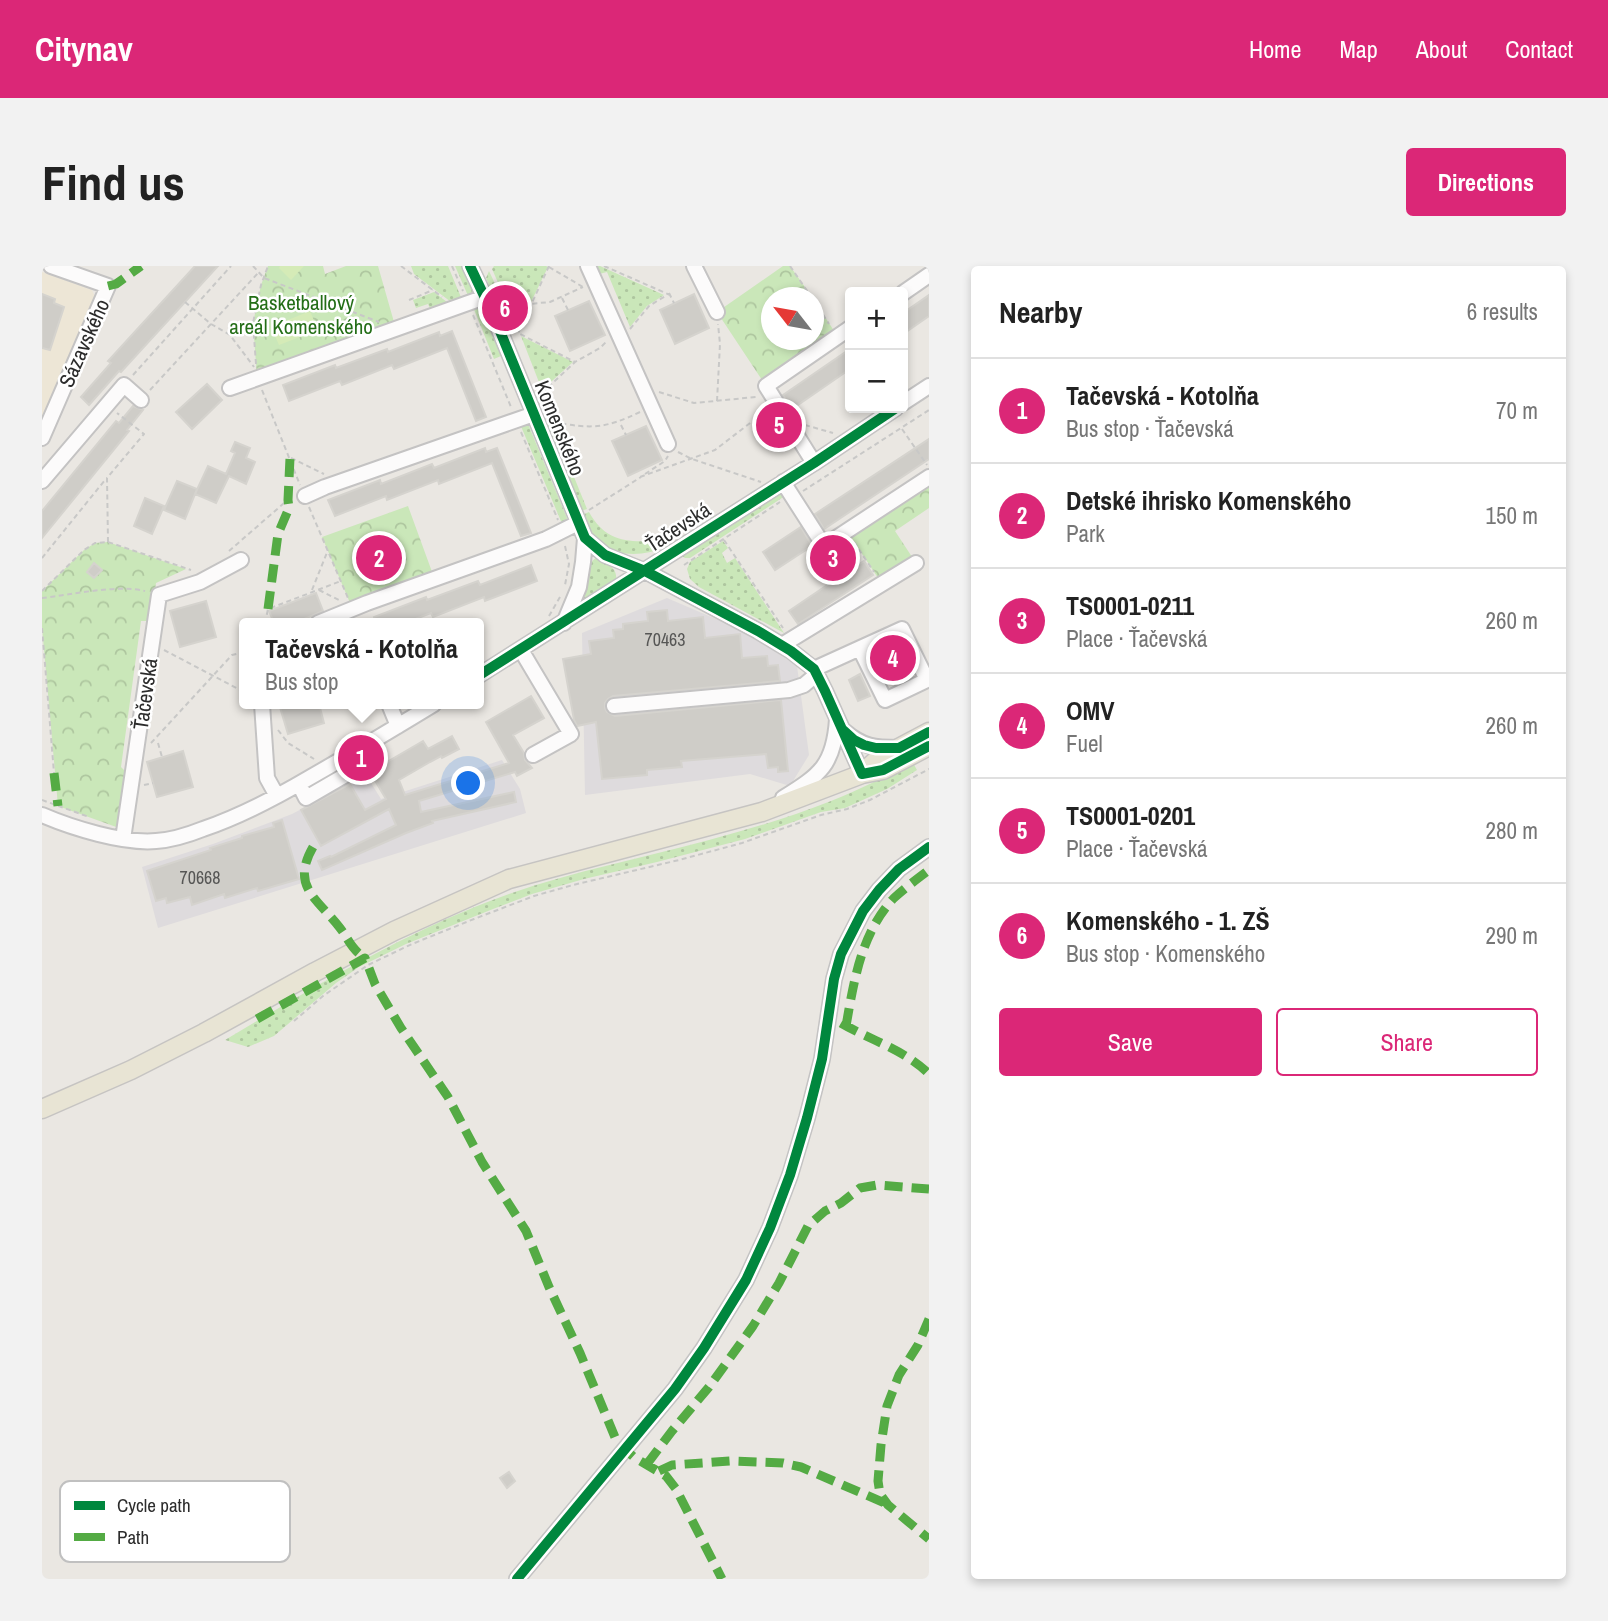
<!DOCTYPE html>
<html lang="en">
<head>
<meta charset="utf-8">
<style>
	:root { --surface:#fff; --page:#f2f2f2; --text:#222; --muted:#767676; --line:#e0e0e0; --accent:#db2777 }
	body { margin:0; font-family:"Archivo Narrow",sans-serif; background:var(--page); color:var(--text) }
	.controls { position:absolute; right:21px; top:21px; display:grid; overflow:hidden; border-radius:7px; box-shadow:0 4px 10px #0003 }
	.controls button { width:63px; height:63px; display:grid; place-items:center; padding:0; border:0; border-bottom:2px solid var(--line); background:var(--surface); color:var(--text); font:35px sans-serif }
	.compass { position:absolute; left:719px; top:21px; width:63px; height:63px; border-radius:50%; background:var(--surface); box-shadow:0 4px 10px #0003; rotate:301deg }
	.you { position:absolute; left:427px; top:518px; width:24px; height:24px; margin:-18px; border:5px solid #fff; border-radius:50%; background:#1a73e8; box-shadow:0 0 0 10px #1a73e833 }
	.badge { display:grid; place-items:center; width:46px; height:46px; border-radius:50%; background:var(--accent); color:#fff; font-size:23px; font-weight:700 }
	.pin { position:absolute; translate:-50% -50%; border:4px solid #fff; box-shadow:0 2px 7px #0006 }
	.popup { position:absolute; left:197px; top:352px; width:245px; height:91px; box-sizing:border-box; display:grid; place-content:center; border-radius:7px; background:var(--surface); filter:drop-shadow(0 2px 5px #0005); font-size:23px; white-space:nowrap; color:var(--muted) }
	.popup b { font-size:26px; color:var(--text) }
	.popup::after { content:''; position:absolute; left:50%; top:100%; margin-left:-14px; border:14px solid transparent; border-top-color:var(--surface) }
	.list { margin:0; padding:0; list-style:none }
	h2 { display:flex; justify-content:space-between; align-items:center; height:91px; margin:0; padding:0 28px; font-size:30px }
	h2 small { font-size:23px; font-weight:400; color:var(--muted) }
	.list li { display:grid; grid-template-columns:46px 1fr auto; gap:21px; align-items:center; box-sizing:border-box; height:105px; padding:0 28px; border-top:2px solid var(--line) }
	.list b { display:block; font-size:26px; white-space:nowrap }
	.list p { margin:0; font-size:23px; white-space:nowrap; color:var(--muted) }
	.list em { font-size:23px; font-style:normal; color:var(--muted) }
	.actions { display:flex; gap:14px; padding:21px 28px }
	.actions a { flex:1; padding:16px 0; border:2px solid var(--accent); border-radius:7px; text-align:center; font-size:24px; color:var(--accent) }
	.actions .main { background:var(--accent); color:#fff }
	.map { position:relative; flex:none; width:887px; height:1313px; overflow:hidden; border-radius:7px }
	header { display:flex; align-items:center; gap:42px; box-sizing:border-box; height:98px; padding:0 35px; background:var(--accent); color:#fff }
	header strong { font-size:33px }
	nav { display:flex; gap:38px; margin-inline-start:auto; font-size:24px }
	.intro { display:flex; align-items:center; justify-content:space-between; box-sizing:border-box; height:168px; padding:0 42px }
	h1 { margin:0; font-size:49px }
	.button { padding:18px 32px; border-radius:7px; background:var(--accent); color:#fff; font-size:24px; font-weight:700 }
	main { display:flex; gap:42px; padding:0 42px }
	aside { flex:1; background:var(--surface); border-radius:7px; box-shadow:0 4px 10px #0003 }
	.map>svg:first-child { display:block }
	.industrial { fill:#dedbdd }
	.education { fill:#ede6d6 }
	.grass { fill:url(#grass-dots) }
	.forest { fill:url(#forest-crowns) }
	.pitch { fill:#d5ebb7 }
	.building { fill:#cfcdc8; stroke:#d5d3ce; stroke-width:2 }
	.lines { fill:none; stroke-linecap:round; stroke-linejoin:round }
	.minor-casing { stroke:#c4c3c3; stroke-width:18 }
	.major-casing { stroke:#c6c4c2; stroke-width:21 }
	.path { stroke:#c8c8c7; stroke-width:2; stroke-dasharray:5 3.5; stroke-linecap:butt }
	.minor { stroke:#fcfbfb; stroke-width:14 }
	.major { stroke:#e8e4d4; stroke-width:18 }
	.quiet { stroke:#54ab44; stroke-width:9; stroke-dasharray:18 9; stroke-linecap:butt }
	.cycleway-casing { stroke:#fff; stroke-width:15 }
	.cycleway { stroke:#00873e; stroke-width:10 }
	.labels { text-anchor:middle; dominant-baseline:central; stroke-width:5; stroke-linejoin:round; paint-order:stroke }
	.number-label { font-size:18px; fill:#565655 }
	.park-label { font-size:21px; fill:#246e17; stroke:#fff }
	.street-label { font-size:21px; fill:#2c2c2c; stroke:#fff }
	.key { fill:#fff; stroke:#c0c0c0; stroke-width:2 }
	.key-label { font-size:19px; fill:#2c2c2c }
</style>
</head>
<body>
<header>
<strong>Citynav</strong>
<nav><a>Home</a><a>Map</a><a>About</a><a>Contact</a></nav>
</header>
<div class="intro"><h1>Find us</h1><a class="button">Directions</a></div>
<main>
<div class="map">
<svg width="887" height="1313" viewBox="0 0 887 1313">
	<defs>
		<pattern id="grass-dots" width="8" height="8" patternUnits="userSpaceOnUse" patternTransform="scale(1.75)"><rect width="8" height="8" fill="#cae7b9"/><path d="M2 2h.1M6 6h.1" fill="none" stroke="#aec69f" stroke-width="1.8" stroke-linecap="round"/></pattern>
		<pattern id="forest-crowns" width="20" height="18" patternUnits="userSpaceOnUse" patternTransform="scale(1.75)"><rect width="20" height="18" fill="#cae7b9"/><path d="M2 6a3 3 0 1 1 6 0M12 15a3 3 0 1 1 6 0" fill="none" stroke="#aec69f"/></pattern>
	</defs>
	<rect width="100%" height="100%" fill="#eae7e2"/>
	<!-- industrial -->
	<path class="industrial" d="M625,332L702,365L755,400L767,489L748,520L708,508L543,529L540,367Z
		M460,494L478,523L484,547L116,662L100,601L171,578L250,548L324,509L339,533Z"/>
	<!-- education -->
	<path class="education" d="M0,6L50,24L53,31L0,155Z"/>
	<!-- grass -->
	<path class="grass" d="M369,0H406L421,36L413,39L372,8Z
		M413,0H420L432,25L431,29L427,32Z
		M452,0H504L506,1L489,36L466,39L450,3Z
		M553,0H558L622,29L605,40L588,61L565,6L557,8Z
		M447,5L463,39L458,41L454,36L444,12Z
		M392,26L410,40L390,47L386,38L374,42L371,34Z
		M488,39L477,62L468,42Z
		M433,40L438,41L441,44L459,90L452,93L431,41Z
		M479,70L531,96L500,124Z
		M509,154L545,243L539,245L503,157Z
		M483,156L486,158L525,252L524,257L521,260L478,158Z
		M739,227L743,230L648,292H643L640,290Z
		M547,246C564,277 588,277 621,274L627,280C587,296 558,289 540,249Z
		M681,275L686,282L680,287L685,297L693,292L742,367L657,321L648,313L645,303L648,296Z
		M554,292C564,297 576,301 574,314L549,332L541,334L539,331C542,318 542,299 554,292Z
		M871,497L875,504L845,523L803,542L779,546L703,573L615,596L542,613L490,628L451,643L364,678L317,701L294,717L232,770L206,781L183,774C275,719 366,664 467,628C532,605 601,592 667,574C708,563 749,551 789,535C817,524 844,510 871,497Z"/>
	<!-- forest -->
	<path class="forest" d="M226,0H281L283,8L304,0H336L354,63L215,111L211,57L219,19Z
		M741,0H748L770,31L730,32V74H772V34L796,71L724,120L675,46Z
		M887,211V242L853,265L874,297L840,318L805,265Z
		M366,240L393,314L311,344L280,271Z
		M66,276L144,303L114,317L109,355H99L79,501L84,506L77,562L16,540L0,361V325L42,284L53,277Z"/>
	<!-- pitch -->
	<path class="pitch" d="M238,0H262L249,14L237,2Z
		M268,45L276,64L237,79L229,61Z"/>
	<!-- building -->
	<path class="building" d="M153,0H176L79,106L77,105L47,139L39,131L69,97L66,95Z
		M0,28L13,33L12,37L22,41L8,84L0,82Z
		M652,28L667,62L633,78L618,44Z
		M887,29V50L861,68V47Z
		M547,35L563,69L528,85L513,50Z
		M410,65L444,151L434,155L405,82L352,103L350,99L300,119L298,115L247,135L241,119L293,99L294,102L345,83L346,86L397,66L398,70Z
		M808,83V103L750,143L741,129Z
		M165,118L180,134L150,163L134,146Z
		M91,140L101,144L85,164L87,165L0,272V245L74,155L77,157Z
		M604,160L620,194L586,210L570,175Z
		M887,173V193L782,263L773,248Z
		M193,176L208,182L204,192L213,196L204,218L187,210L174,237L153,228L166,200L184,208L193,187L189,185Z
		M443,182L444,186L455,182L489,267L479,270L450,197L397,218L396,214L345,234L344,230L293,250L286,234L338,214L339,218L390,198L392,202Z
		M135,215L155,223L143,253L122,244Z
		M103,232L122,240L110,268L92,260Z
		M759,261L770,280L733,304L721,286Z
		M792,285L805,306L822,295L831,309L756,358L747,345L797,311L783,289Z
		M52,297L60,304L52,312L45,306Z
		M489,299L495,315L443,335L442,331L391,351L389,347L363,357H334L332,351L384,331L385,334L436,315L438,319Z
		M274,327L281,345L253,357H232L227,345Z
		M164,335L174,371L138,381L128,345Z
		M625,344L626,355L661,351L663,372L698,368L700,392L725,390L726,400L736,399L738,415L571,430L566,433L563,437V442L565,446L573,450L739,434L746,505L736,506V501L726,502L724,488L639,495L640,501L605,504V509L560,513L554,456L535,460L532,454L521,393L549,388L547,375L572,372L571,364L581,363V358L606,355L605,346Z
		M857,380L865,396L860,398L867,412L853,419L839,388Z
		M818,408L828,430L816,435L807,414Z
		M489,430L502,452L471,469L482,487L483,494L490,502L475,510L473,506L377,535L379,546L472,526L474,536L390,555L391,557L364,567L280,604L276,595L288,590L289,591L354,559L347,543L279,580L259,544L308,518L323,544L344,533L328,506L381,475L386,483L410,470L417,483L400,492L399,490L388,496L357,514L363,529L467,497L444,456Z
		M237,438H277L282,457L246,468Z
		M141,485L151,521L115,531L105,496Z
		M240,554L257,613L216,625L215,622L183,632L182,628L150,639L148,631L125,637L124,632L114,635L105,605L169,584L168,582L200,572V570L232,561L231,557Z
		M467,1206L473,1215L465,1222L458,1212Z"/>
	<g class="lines">
		<defs>
			<path id="minor" d="M428,0L453,53L543,272L563,289L603,305L716,365L749,385L763,396L772,403L783,425L820,508
				M546,0L626,178
				M652,0L675,46
				M861,27L887,9
				M188,122L443,31
				M861,137L887,120
				M0,172L66,20L9,0
				M772,197L724,120L808,62
				M0,215L82,119L99,134
				M741,216L782,280L887,211
				M263,230L283,221L492,148
				M276,357L325,337L504,273L536,257
				M522,357L537,321L541,296L543,272
				M740,379L874,297
				M479,384L529,468L491,489
				M772,403L860,363L885,414L843,434L818,383
				M436,410L772,197L854,142
				M220,438L225,512L235,530
				M347,438L356,460
				M572,440L747,424L762,419L775,408
				M802,465C821,481 832,482 857,482
				M257,518L264,532L314,503L329,477
				M741,532C778,509 792,499 795,453
				M0,549C30,562 82,578 114,575C130,574 146,569 161,563C199,550 233,532 267,512C309,488 351,463 392,438
				M81,573L117,329L158,316L199,294
				M475,1313L633,1123L662,1082L704,1014L728,962L748,909L765,852L780,793L792,713L799,688L821,645L837,624L857,603L887,581"/>
			<path id="major" d="M825,503L836,493L887,466
				M0,843L89,804L162,767L273,706L352,665L467,613L720,546L820,508L841,504L887,480"/>
		</defs>
		<!-- minor casing -->
		<use href="#minor" class="minor-casing"/>
		<!-- major casing -->
		<use href="#major" class="major-casing"/>
		<!-- path -->
		<path class="path" d="M211,0L222,12L337,56
			M359,0L400,31
			M410,0L421,25
			M507,0L476,67L533,96
			M562,0L628,29
			M748,0L770,32
			M507,1L541,21
			M627,27L632,37
			M520,32L526,44
			M367,34L391,24
			M772,34L787,58
			M143,36L169,58L188,69L212,101
			M465,40L508,36L541,21
			M431,49L469,141
			M588,63L607,40L625,29
			M214,98L211,57L219,19L226,0
			M91,109L189,0
			M108,124L217,6
			M220,124L258,219
			M617,126L652,137L714,131
			M500,127L533,96L558,82L564,76
			M675,135L678,78L676,58
			M511,156C550,163 562,163 598,146
			M579,159L584,169
			M763,159L791,167
			M860,163L885,199
			M479,166L516,254
			M636,186L650,193L719,216
			M249,192L282,208
			M603,208L623,195L626,190
			M598,211L673,184L725,144
			M761,225L887,144
			M267,241L306,332
			M547,244L599,211
			M682,274L741,362
			M66,276L65,212L102,168L75,147
			M812,276L832,306
			M523,280L527,298L523,319
			M187,285L249,231
			M0,292L63,214
			M642,299L738,236
			M270,324L286,284
			M277,324L297,334
			M0,325L42,284L53,277L66,276L149,304
			M0,332C29,329 75,318 103,325
			M507,350L518,331
			M223,357L226,343L299,315
			M0,362L12,507
			M122,384L202,426
			M236,464L246,477L272,493
			M109,477L190,389L202,386
			M116,477L120,491
			M102,519L111,517
			M0,534L47,551
			M252,755L281,730L326,699L370,678L432,653L492,630L531,619L637,594L700,577L779,549L805,543L828,534L887,503"/>
		<!-- minor -->
		<use href="#minor" class="minor"/>
		<!-- major -->
		<use href="#major" class="major"/>
		<!-- quiet -->
		<path class="quiet" d="M66,20L74,18L99,0
			M226,343L236,268L247,242L246,234L248,192
			M12,507L16,540
			M271,581C248,621 276,633 298,662C308,675 308,682 323,692
			M215,753L323,692L333,718L359,762L406,831L440,896L484,965L507,1021L538,1087L575,1176L593,1192L624,1210L634,1223L680,1313
			M799,757C828,774 863,784 887,808
			M804,760C812,715 819,667 852,632C863,622 875,613 887,604
			M887,1053L876,1079L857,1109L845,1140L839,1179L836,1215L838,1228L846,1239L887,1273
			M605,1198L630,1165L667,1121L711,1060L737,1017L766,960L783,945L799,937L818,922L835,919L887,923
			M617,1205L630,1199L688,1195L741,1197L759,1201L845,1238"/>
		<defs>
			<path id="cycleway" d="M428,0L453,53L543,272L563,289L603,305L716,365L749,385L763,396L772,403L783,425L820,508L841,504L887,480
				M436,410L772,197L854,142
				M801,464L812,474L822,479L834,482H857L887,466
				M475,1313L633,1123L662,1082L704,1014L728,962L748,909L765,852L780,793L792,713L799,688L821,645L837,624L857,603L887,581"/>
		</defs>
		<!-- cycleway casing -->
		<use href="#cycleway" class="cycleway-casing"/>
		<!-- cycleway -->
		<use href="#cycleway" class="cycleway"/>
	</g>
	<g class="labels">
		<!-- number labels -->
		<g class="number-label">
			<text x="623" y="373">70463</text>
			<text x="158" y="611">70668</text>
		</g>
		<!-- park labels -->
		<g class="park-label">
			<text x="259" y="36">Basketballový<tspan x="259" dy="24">areál Komenského</tspan></text>
		</g>
		<!-- street labels -->
		<g class="street-label">
			<text transform="translate(42 77) rotate(-66)">Sázavského</text>
			<text transform="translate(518 162) rotate(68)">Komenského</text>
			<text transform="translate(636 261) rotate(-33)">Ťačevská</text>
			<text transform="translate(103 428) rotate(-82)">Ťačevská</text>
		</g>
	</g>
	<!-- legend -->
	<rect x="18" y="1215" width="230" height="81" rx="10" class="key"/>
	<rect x="32" y="1235" width="31" height="9" fill="#00873e"/>
	<rect x="32" y="1267" width="31" height="8" fill="#54ab44"/>
	<g class="key-label">
		<text x="75" y="1246">Cycle path</text>
		<text x="75" y="1278">Path</text>
	</g>
</svg>
<div class="controls">
<button>+</button>
<button>−</button>
</div>
<svg class="compass" viewBox="-18 -18 36 36"><path d="M0-13l5 13h-10z" fill="#e53935"/><path d="M0 13l5-13h-10z" fill="#767676"/></svg>
<div class="you"></div>
<div class="pin badge" style="left:319px;top:492px">1</div>
<div class="popup"><b>Tačevská - Kotolňa</b>Bus stop</div>
<div class="pin badge" style="left:337px;top:292px">2</div>
<div class="pin badge" style="left:791px;top:292px">3</div>
<div class="pin badge" style="left:851px;top:392px">4</div>
<div class="pin badge" style="left:737px;top:159px">5</div>
<div class="pin badge" style="left:463px;top:42px">6</div>
</div>
<aside>
<h2>Nearby<small>6 results</small></h2>
<ul class="list">
<li><span class="badge">1</span><div><b>Tačevská - Kotolňa</b><p>Bus stop · Ťačevská</p></div><em>70 m</em></li>
<li><span class="badge">2</span><div><b>Detské ihrisko Komenského</b><p>Park</p></div><em>150 m</em></li>
<li><span class="badge">3</span><div><b>TS0001-0211</b><p>Place · Ťačevská</p></div><em>260 m</em></li>
<li><span class="badge">4</span><div><b>OMV</b><p>Fuel</p></div><em>260 m</em></li>
<li><span class="badge">5</span><div><b>TS0001-0201</b><p>Place · Ťačevská</p></div><em>280 m</em></li>
<li><span class="badge">6</span><div><b>Komenského - 1. ZŠ</b><p>Bus stop · Komenského</p></div><em>290 m</em></li>
</ul>
<div class="actions"><a class="main">Save</a><a>Share</a></div>
</aside>
</main>
</body>
</html>
